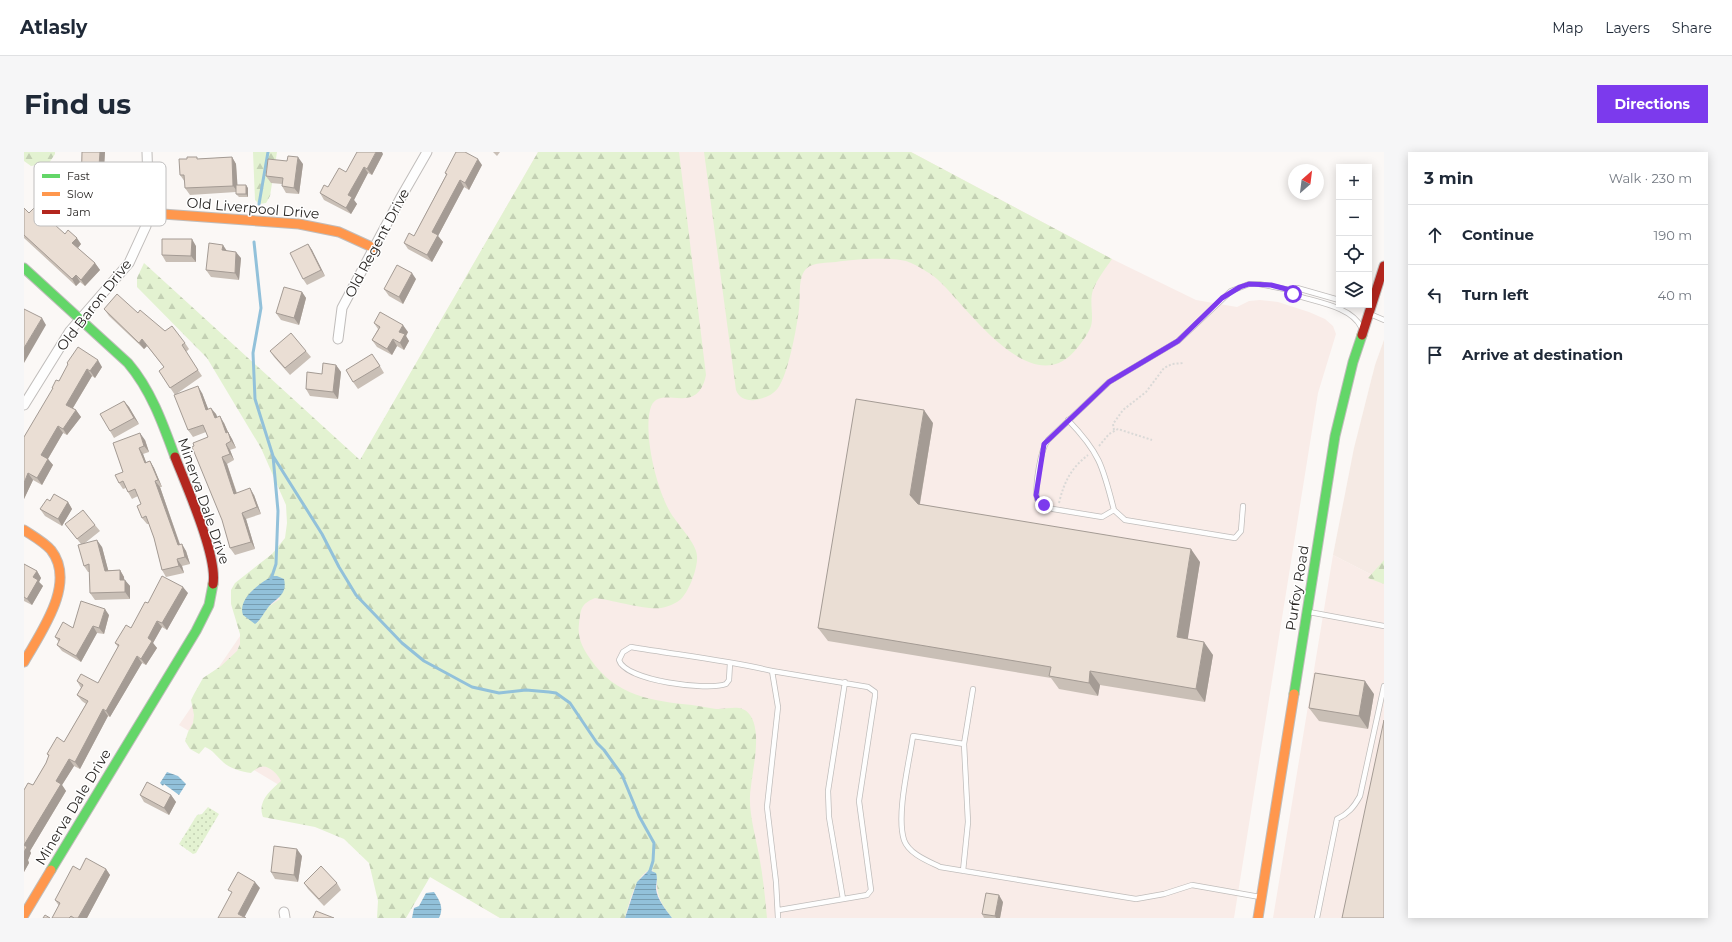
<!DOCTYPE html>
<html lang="en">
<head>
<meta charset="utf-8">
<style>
	:root { --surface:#fff; --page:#f6f6f7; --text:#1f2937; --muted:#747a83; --line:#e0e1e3; --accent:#7c3aed }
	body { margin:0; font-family:Montserrat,sans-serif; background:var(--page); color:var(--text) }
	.controls { position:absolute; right:12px; top:12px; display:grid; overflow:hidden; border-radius:0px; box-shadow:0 2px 10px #0003 }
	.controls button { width:36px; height:36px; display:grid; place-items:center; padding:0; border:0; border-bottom:1px solid var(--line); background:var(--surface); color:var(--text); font:20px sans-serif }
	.compass { position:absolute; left:1264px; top:12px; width:36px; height:36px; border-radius:50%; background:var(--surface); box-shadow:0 2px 10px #0003; rotate:28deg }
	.stop { position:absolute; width:12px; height:12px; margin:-9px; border:3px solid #7c3aed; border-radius:50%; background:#fff }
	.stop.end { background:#7c3aed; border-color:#fff; box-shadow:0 1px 4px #0008 }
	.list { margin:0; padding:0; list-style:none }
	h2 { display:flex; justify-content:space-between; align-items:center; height:52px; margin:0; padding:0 16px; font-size:17px }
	h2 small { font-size:13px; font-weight:400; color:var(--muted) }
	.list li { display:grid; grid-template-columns:26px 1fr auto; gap:12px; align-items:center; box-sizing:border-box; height:60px; padding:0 16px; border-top:1px solid var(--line) }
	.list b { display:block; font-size:15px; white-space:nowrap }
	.list em { font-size:13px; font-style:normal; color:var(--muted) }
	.icon { flex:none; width:22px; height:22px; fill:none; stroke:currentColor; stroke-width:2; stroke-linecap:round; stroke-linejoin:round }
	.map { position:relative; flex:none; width:1360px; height:766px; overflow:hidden; border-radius:0px }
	header { display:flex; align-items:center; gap:24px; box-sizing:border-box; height:56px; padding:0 20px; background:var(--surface); border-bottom:1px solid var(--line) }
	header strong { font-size:19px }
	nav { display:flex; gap:22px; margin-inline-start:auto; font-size:14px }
	.intro { display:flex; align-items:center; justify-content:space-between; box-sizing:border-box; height:96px; padding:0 24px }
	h1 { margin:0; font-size:28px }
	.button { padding:10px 18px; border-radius:0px; background:var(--accent); color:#fff; font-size:14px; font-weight:700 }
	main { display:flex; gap:24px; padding:0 24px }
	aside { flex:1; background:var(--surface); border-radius:0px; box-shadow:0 2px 10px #0003 }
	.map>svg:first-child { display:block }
	.built { fill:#f5eae4 }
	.industrial { fill:#f9ece8 }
	.forest { fill:url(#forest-firs); fill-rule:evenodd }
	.park { fill:url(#park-dots) }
	.water { fill:url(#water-rules) }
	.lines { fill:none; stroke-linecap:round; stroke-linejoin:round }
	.stream { stroke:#92c1da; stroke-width:3 }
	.lane-casing { stroke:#c0bdbb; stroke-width:6 }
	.street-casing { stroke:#c0bdbb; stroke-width:11 }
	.fast-casing { stroke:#c0bdbb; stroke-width:11 }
	.slow-casing { stroke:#c0bdbb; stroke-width:11 }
	.jam-casing { stroke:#c0bdbb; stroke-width:11 }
	.path { stroke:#dad9d7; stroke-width:2; stroke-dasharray:2 2; stroke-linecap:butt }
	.lane { stroke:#fefefe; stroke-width:4.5 }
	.street { stroke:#fefefe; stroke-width:9 }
	.fast { stroke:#63d668; stroke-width:9 }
	.slow { stroke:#ff974d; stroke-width:9 }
	.jam { stroke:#b3261e; stroke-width:9 }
	.wall { fill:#c9bfb6 }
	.shaded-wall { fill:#a49b94 }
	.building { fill:#eaded4; stroke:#a49b94 }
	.route { stroke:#7c3aed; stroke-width:5 }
	.labels { text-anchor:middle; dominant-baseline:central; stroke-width:3; stroke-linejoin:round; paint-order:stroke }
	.street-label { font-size:14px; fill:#2a2725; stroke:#fff }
	.key { fill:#fff; stroke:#bfbebe; stroke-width:1 }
	.key-label { font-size:11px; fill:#2a2725 }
</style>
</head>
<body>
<header>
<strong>Atlasly</strong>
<nav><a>Map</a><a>Layers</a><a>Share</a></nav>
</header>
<div class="intro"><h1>Find us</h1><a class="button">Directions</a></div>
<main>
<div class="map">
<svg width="1360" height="766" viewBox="0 0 1360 766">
	<defs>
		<pattern id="forest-firs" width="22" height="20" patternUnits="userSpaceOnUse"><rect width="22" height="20" fill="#e3f2d1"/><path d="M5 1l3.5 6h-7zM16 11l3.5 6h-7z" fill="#c3d0b3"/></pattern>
		<pattern id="park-dots" width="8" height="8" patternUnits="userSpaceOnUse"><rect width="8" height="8" fill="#e3f2d1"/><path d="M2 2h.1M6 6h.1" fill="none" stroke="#c3d0b3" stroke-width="1.8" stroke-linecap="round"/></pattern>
		<pattern id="water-rules" width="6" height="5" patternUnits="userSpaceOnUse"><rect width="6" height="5" fill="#92c1da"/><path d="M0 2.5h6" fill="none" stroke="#779db1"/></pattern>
	</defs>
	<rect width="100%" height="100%" fill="#fbf8f6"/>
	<!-- built -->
	<path class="built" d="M1360,188V429L1309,403L1330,296L1351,213Z"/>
	<!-- industrial -->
	<path class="industrial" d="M514,0H887L1088,107L1172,148L1213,155L1225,149L1236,148L1254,150L1285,160L1301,167L1309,174L1312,182L1294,241L1210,766H476L155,573L336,309Z
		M1309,403L1360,429V766H1249Z"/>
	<!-- forest -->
	<path class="forest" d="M0,0H31V2L25,11L7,14L0,9Z
		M229,0H253L246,44L242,51L235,52L231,48Z
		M514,0H655L682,223C673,268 633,228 626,258C620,284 632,334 645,358C651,370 673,391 673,404C674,415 666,437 658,446C654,451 643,455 637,456C621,458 588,448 571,446C556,452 557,458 555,472C553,486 559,497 567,508C592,544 628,549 668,553C676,554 684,556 692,557C704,558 717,551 726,563C738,580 729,615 727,634C723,656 731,681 735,703C739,724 741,745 743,766H648C637,752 632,743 633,725L628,718C613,718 604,754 601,766H476L406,725L382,766H353L354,749L345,711L320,687L291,675L239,665C233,649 246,639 257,629C254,622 244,612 236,615C233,616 229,619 227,621C218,620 204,616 198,609C191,603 190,599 181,595L175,602L166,597L161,589L164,580L169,571L170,563L167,548L170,542L179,526L197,514L213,499L216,492V482L207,452V438L211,431L248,402L261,386L263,371L262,353L237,296L183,206L113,135V126L120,111L336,308ZM242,428L256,447L244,455L233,471L227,440Z
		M680,0H887L1088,107C1082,116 1073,127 1069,138C1065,149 1070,164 1067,174C1065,180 1059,189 1054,195C1009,254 945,156 913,127C908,122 889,111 882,109C865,105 830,107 812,110C804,111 790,110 783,116C773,125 777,145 775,157C773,175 764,223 754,236C748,244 740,246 731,248C722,249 715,246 712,238Z
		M1360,408V432L1344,426Z"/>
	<!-- park -->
	<path class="park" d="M184,655L195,662L172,701L169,702L155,692L173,663L178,662Z"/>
	<!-- water -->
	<path class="water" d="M249,424H253L260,427C264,444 251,446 243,457C239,462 236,469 231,472L219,463C213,447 237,430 249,424Z
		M143,620L154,624L162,632L155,643L140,632L139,634L136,631Z
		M625,718L632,721C634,726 632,731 632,737C633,747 642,758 648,766H601L613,730Z
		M410,740C416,749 420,756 415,766H388L390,756L395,754L402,741Z"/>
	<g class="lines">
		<!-- stream -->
		<path class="stream" d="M235,52L244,0
			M230,90L237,156L229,201L231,247L249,304L254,359L252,412L247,427
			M249,304L298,382L315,415L332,443L378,491L400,509L448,535L475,541L502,538L525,540L532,541L546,551L573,591L580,598L598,623L615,664L630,691L629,709L625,722"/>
		<defs>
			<path id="lane" d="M1315,148L1273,136L1266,138L1271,143C1291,150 1327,154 1337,175
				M1346,162L1360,168
				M1044,268C1076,301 1079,315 1090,358
				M1219,354L1217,379L1211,386L1101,368L1090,358L1078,365L1029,357L1020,353L1013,347C1011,334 1016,298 1024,288L1085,230L1154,189L1207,139L1225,132H1235L1266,138
				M1285,460L1360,474
				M706,511L705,528L702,532C684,539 601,529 595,508L599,500L607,495C654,503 702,508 748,519
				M940,592L889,584C885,611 872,663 880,688C885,702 904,709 916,715L1112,747L1140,742L1168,733L1236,745
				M939,719L944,670L940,592L949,537
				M819,747L805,665L804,639L821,530
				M754,766L752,730L743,655L754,555L748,519L844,535L851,540V544L835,649L847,738L843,743L755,758
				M1293,766L1313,667C1324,662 1330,655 1336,644L1360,534"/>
			<path id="street" d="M314,187L318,156L376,47L403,0
				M0,253L46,179L105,111L122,74L125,61L123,0
				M260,760L261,766"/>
			<path id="fast" d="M0,116L104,211C127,238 139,272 151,305
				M1270,542L1311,284L1329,210L1338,183
				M27,718L172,479L185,453L189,432"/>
			<path id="slow" d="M125,61L275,72L315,80L350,96
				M0,378C9,384 20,390 27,398C53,431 17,480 0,510
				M0,763L27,718
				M1234,766L1270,542"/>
			<path id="jam" d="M1338,183L1360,114
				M151,305C162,333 194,405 189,432"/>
		</defs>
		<!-- lane casing -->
		<use href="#lane" class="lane-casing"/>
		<!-- street casing -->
		<use href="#street" class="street-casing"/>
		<!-- fast casing -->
		<use href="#fast" class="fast-casing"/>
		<!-- slow casing -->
		<use href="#slow" class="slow-casing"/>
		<!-- jam casing -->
		<use href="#jam" class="jam-casing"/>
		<!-- path -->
		<path class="path" d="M1090,278L1089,272L1099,258L1122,240L1140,216L1148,212L1160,211
			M1075,294L1085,282L1094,277L1128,288
			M1035,351C1040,330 1047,316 1064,303"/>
		<!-- lane -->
		<use href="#lane" class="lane"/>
		<!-- street -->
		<use href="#street" class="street"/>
		<!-- fast -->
		<use href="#fast" class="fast"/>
		<!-- slow -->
		<use href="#slow" class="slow"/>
		<!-- jam -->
		<use href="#jam" class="jam"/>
	</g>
	<!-- wall -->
	<path class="wall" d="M58,0H81L80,16L84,21V28L92,35L91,49L62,48L57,41Z
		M469,0H476L473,4Z
		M359,2L348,23L344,21L330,48L333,52L327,62L300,48L296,41Z
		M208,5L212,12L213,33L224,36V45H215L212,42V40L166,43L161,36V30L156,23L174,7Z
		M263,9L279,12L275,42L262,41L258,34V32L247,31L242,24Z
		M458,13L445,38L440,35L414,84L419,90L408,110L384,97L380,91L390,84L422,23L421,21Z
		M0,56L5,61L41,82L57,92L54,96L71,111L76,118L61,134L56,130L52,134L0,86Z
		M284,92L288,98L301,124L283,133L279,127Z
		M172,94V110H142L138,103Z
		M217,106L215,128L187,125L182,118Z
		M392,127L379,152L365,144L360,137Z
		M278,140L282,146L275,173L257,168L252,161Z
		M80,157L114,161L141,179L161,191L165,197L162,200L178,224L151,243L135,219L140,215L123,194L120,197L85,164Z
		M350,171L384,180L382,184L385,189L380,198L373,194L368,203L353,195L348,188L354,177Z
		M246,199H282L287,205L266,223L250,205Z
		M353,209L360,221L334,237L329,230Z
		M43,211L78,215L71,226L68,224L49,256L52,258L57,265L43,283L39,281L24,307L29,313L18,333L9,328L0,347V285L29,237L28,236L35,229L44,213Z
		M312,213L317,220L314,247L286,244L282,237L298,222Z
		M178,241L184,257L192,262L193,265L200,271L204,280L208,287L212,296L206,298L210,308L203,312L213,341L230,343L237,362L222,367L231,397L211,403L206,396L184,285L182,280L169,285L164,278Z
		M100,249L105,255L115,272L90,286L86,279Z
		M909,271L896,352L1176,410L1163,487L1189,503L1181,550L1076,533L1074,544L1035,537L1027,526L804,489L794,476Z
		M121,288L125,300L119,302L122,310L126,309L130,316L138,335H136L156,392L162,399L166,412L158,414L160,421L142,425L138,418L130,386L125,372H123L118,366L117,352L114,344L108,347L104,340L102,336L99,337L95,331L99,320L89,291Z
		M44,350L48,357L38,374L21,364L16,357Z
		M41,372L71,373L76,379L61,391L78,395L84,418H96L100,425V428L106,434V447L71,448L66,441V420H64L60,414L57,392Z
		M0,412L13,419L17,426L15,430L19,434L8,453L0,449Z
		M164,441L143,478L138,475L129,491L133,496L122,513L118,511L86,565L84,564L56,617L50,614L38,633L42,639L6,699L7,701L4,708L5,711L0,720V638L9,633L22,611L25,605L23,602L40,590L62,552L58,549L53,543L57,536L53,529L74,531L94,495L91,491L107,476L124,451Z
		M85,463L80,482L73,481L57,510L38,499L33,493L35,490L31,485L49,476Z
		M1350,542L1344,577L1295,569L1285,556Z
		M116,643H147L152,650L145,663L120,650Z
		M278,704L274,730L251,727L247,720Z
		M82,717L86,723L63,766H28L35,754L31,748L56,718Z
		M280,731H313L317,738L300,754L284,737Z
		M979,750L976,766H960L958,762Z"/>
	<!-- shaded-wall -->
	<path class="shaded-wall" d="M76,0H81L80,16L84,21V34L79,28L75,14Z
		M352,0H358L359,2L348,23L343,17Z
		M208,5L212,12L214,40L209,34Z
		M274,5L279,12L275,42L270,36Z
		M454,7L458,13L445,38L441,31Z
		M340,15L344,21L330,48L333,52L327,62L322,56L324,43Z
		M87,28L92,35L91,49L87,43Z
		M436,28L440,35L414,84L419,90L408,110L403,103L408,80Z
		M222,33L224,36V45L222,42Z
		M53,86L57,92L53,97L48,91Z
		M168,87L172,94V110L167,104Z
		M284,92L288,98L301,124L297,118Z
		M199,93L203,99L198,98Z
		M212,100L217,106L215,128L211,121Z
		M71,111L76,118L61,134L57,128Z
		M388,121L392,127L379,152L375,145Z
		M52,123L56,130L52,134L48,127Z
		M278,140L282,146L275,173L270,166Z
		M18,166L22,173L0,211V196Z
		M379,173L384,180L382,184L385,189L380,198L376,191L375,180Z
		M118,187L123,194L120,197L115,191Z
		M369,187L373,194L368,203L363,197Z
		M74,208L78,215L71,226L66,219Z
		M312,213L317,220L314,247L309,240Z
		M63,217L68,224L47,259L42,253Z
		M174,234L178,241L187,264L182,258Z
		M100,249L105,255L115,272L110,266Z
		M187,256L192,262L196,272L191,266Z
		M52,258L57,265L43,283L39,277Z
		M900,258L909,271L895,356L886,343Z
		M196,264L200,271L204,280L208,287L212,296L202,281Z
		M34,274L39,281L22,310L17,303Z
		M116,281L121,288L125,300L120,294Z
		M202,292L206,298L210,308L206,302Z
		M115,296L119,302L125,318L121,311Z
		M198,305L203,312L215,349L210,342Z
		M24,307L29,313L18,333L13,326Z
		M126,309L130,316L138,335L134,328Z
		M4,321L9,328L0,347V331Z
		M131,329L136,335L158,399L154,393Z
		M226,336L230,343L237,362L233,355Z
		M44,350L48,357L38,374L34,367Z
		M218,361L222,367L231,397L227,390Z
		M73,388L78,395L86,425L81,419Z
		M158,392L162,399L166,412L161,405Z
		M1167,397L1176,410L1162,498L1153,485Z
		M153,407L158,414L160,421L155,414Z
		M96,418L100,425L101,435L96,428Z
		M13,419L17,426L15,430L19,434L8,453L3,447L9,425Z
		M101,428L106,434V447L101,440Z
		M159,435L164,441L143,478L138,471Z
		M81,457L85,463L80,482L75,476Z
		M133,469L138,475L129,491L133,496L122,513L117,507L124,486Z
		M69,474L73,481L57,510L52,504Z
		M1180,490L1189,503L1181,550L1172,537Z
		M113,504L118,511L86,565L82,559Z
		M1066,519L1076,533L1074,544L1065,531Z
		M1341,529L1350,542L1344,577L1335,564Z
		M79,557L84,564L56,617L51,610Z
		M45,607L50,614L38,633L42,639L6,699L7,701L4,708L5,711L0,720V693L32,629Z
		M147,643L152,650L145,663L140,656Z
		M273,697L278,704L274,730L270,723Z
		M82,717L86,723L63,766H54Z
		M231,730L236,736L220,766L214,762Z
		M975,743L979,750L976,766H972L971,764Z"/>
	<!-- building -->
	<path class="building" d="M58,0H76L75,14H79V28H87V43L57,41Z
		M333,0H352L343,17L340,15L324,43L328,45L322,56L296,41L300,33L304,35L315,16L322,20Z
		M432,0H441L454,7L441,31L436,28L408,80L414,83L403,103L380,91L385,81L390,84L423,22L421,21Z
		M264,4L274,5L270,36L258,34L259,26L242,24L244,7L263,9Z
		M163,5H173V7L208,5L209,34L161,36L160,23H156L155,7H163Z
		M212,33H222V42H212Z
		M11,55L41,82L44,78L53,86L48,91L71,111L57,128L52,123L48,127L0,83V56L5,61Z
		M138,87H168L167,104L138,103Z
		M185,91L199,93L198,98L212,100L211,121L182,118Z
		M284,92L297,118L279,127L266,101Z
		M373,113L388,121L375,145L360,137Z
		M260,135L278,140L270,166L252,161Z
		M93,142L114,161L116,158L141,179L148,174L161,191L158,193L174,218L146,236L135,219L140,215L118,187L115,191L80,157Z
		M0,157L18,166L0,196Z
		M356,160L379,173L375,180L381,182L376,191L369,187L363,197L348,188L356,175L350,171Z
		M267,181L282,199L261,216L246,199Z
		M54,195L74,208L66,219L63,217L42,253L52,258L39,277L34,274L17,303L24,307L13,326L4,321L0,331V285L29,236H28L32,228L35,229L44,212L43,211Z
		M348,202L356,214L329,230L322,218Z
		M299,211L312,213L309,240L282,237L283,220L298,222Z
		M174,234L182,258L187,256L191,266L196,264L202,281L204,280L207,289L202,292L206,302L198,305L210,342L226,336L233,355L218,361L227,390L206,396L198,368L168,295L170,294L169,291L184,285L179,273L164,278L150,243Z
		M832,247L900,258L886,343L894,352L1167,397L1153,485L1180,490L1172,537L1066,519L1065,531L1025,524L1027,515L794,476Z
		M100,249L110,266L86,279L76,262Z
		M116,281L120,294L115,296L121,311L126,309L134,328L131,329L154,393L158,392L161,405L153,407L155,414L138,418L130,386L122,364L118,366L113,354L117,352L111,337L104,340L99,329L95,331L91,323L99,320L89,291Z
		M30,342L44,350L34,367L16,357L23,347L26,349Z
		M59,358L71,373L53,387L41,372Z
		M73,388L81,419L96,418V428H101V440L66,441L65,412L60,414L54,393Z
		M0,412L13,419L9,425L14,428L3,447L0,445Z
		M138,424L159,435L138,471L133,469L124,486L128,489L117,507L113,504L82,559L79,557L51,610L45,607L32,629L37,632L0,693L3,695L0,700V638L4,631L9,633L22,611L25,603L23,602L33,585L40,590L64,549L53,543L59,533L53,529L57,522L74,531L95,493L91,491L102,473L107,476L121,450L124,451Z
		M57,449L81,457L75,476L69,474L52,504L33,493L36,487L31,485L39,470L49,476Z
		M1291,521L1341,529L1335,564L1285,556Z
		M1360,568V766H1318Z
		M123,630L147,643L140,656L116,643Z
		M250,694L273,697L270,723L247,720Z
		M62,706L82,717L54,766H50L47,764L45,766H28L36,751L31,748L49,714L56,718Z
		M297,714L313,731L295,747L280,731Z
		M214,720L231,730L214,762L222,766H194L208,740L204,738Z
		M962,741L975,743L971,764L958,762Z
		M292,759L310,766H289Z
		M21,763L26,766H19Z"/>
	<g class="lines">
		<!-- route -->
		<path class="route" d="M1020,353L1015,351L1012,343L1020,292L1085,230L1154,189L1198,146L1216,135L1225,132L1247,133L1266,138L1269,142"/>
	</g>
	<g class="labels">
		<!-- street labels -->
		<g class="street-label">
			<text transform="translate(229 56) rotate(5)">Old Liverpool Drive</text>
			<text transform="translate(353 91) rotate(-62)">Old Regent Drive</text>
			<text transform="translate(70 153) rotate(-52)">Old Baron Drive</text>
			<text transform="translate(180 349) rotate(71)">Minerva Dale Drive</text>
			<text transform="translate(1273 436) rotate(-81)">Purfoy Road</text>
			<text transform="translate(49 655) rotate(-59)">Minerva Dale Drive</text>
		</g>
	</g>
	<!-- legend -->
	<rect x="10" y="10" width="132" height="64" rx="6" class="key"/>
	<rect x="18" y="22" width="18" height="4" fill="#63d668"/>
	<rect x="18" y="40" width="18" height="4" fill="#ff974d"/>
	<rect x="18" y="58" width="18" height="4" fill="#b3261e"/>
	<g class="key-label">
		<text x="43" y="28">Fast</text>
		<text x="43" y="46">Slow</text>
		<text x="43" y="64">Jam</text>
	</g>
</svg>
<div class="controls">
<button>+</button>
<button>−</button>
<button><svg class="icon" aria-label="locate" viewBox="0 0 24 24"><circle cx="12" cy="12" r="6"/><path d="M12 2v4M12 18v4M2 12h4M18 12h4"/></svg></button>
<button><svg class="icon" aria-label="layers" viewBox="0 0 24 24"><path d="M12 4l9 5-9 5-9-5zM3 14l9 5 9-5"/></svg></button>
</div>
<svg class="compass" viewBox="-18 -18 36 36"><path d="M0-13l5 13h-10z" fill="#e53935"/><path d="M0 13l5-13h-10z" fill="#747a83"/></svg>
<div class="stop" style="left:1269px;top:142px"></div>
<div class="stop end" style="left:1020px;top:353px"></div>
</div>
<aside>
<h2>3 min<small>Walk · 230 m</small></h2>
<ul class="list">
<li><svg class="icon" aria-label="ahead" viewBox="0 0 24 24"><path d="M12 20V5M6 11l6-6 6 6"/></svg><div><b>Continue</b></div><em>190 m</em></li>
<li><svg class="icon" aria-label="left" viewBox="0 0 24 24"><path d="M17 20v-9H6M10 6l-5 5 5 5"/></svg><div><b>Turn left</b></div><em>40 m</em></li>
<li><svg class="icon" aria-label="arrive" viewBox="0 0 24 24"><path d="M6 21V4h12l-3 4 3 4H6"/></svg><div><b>Arrive at destination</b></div></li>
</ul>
</aside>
</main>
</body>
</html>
